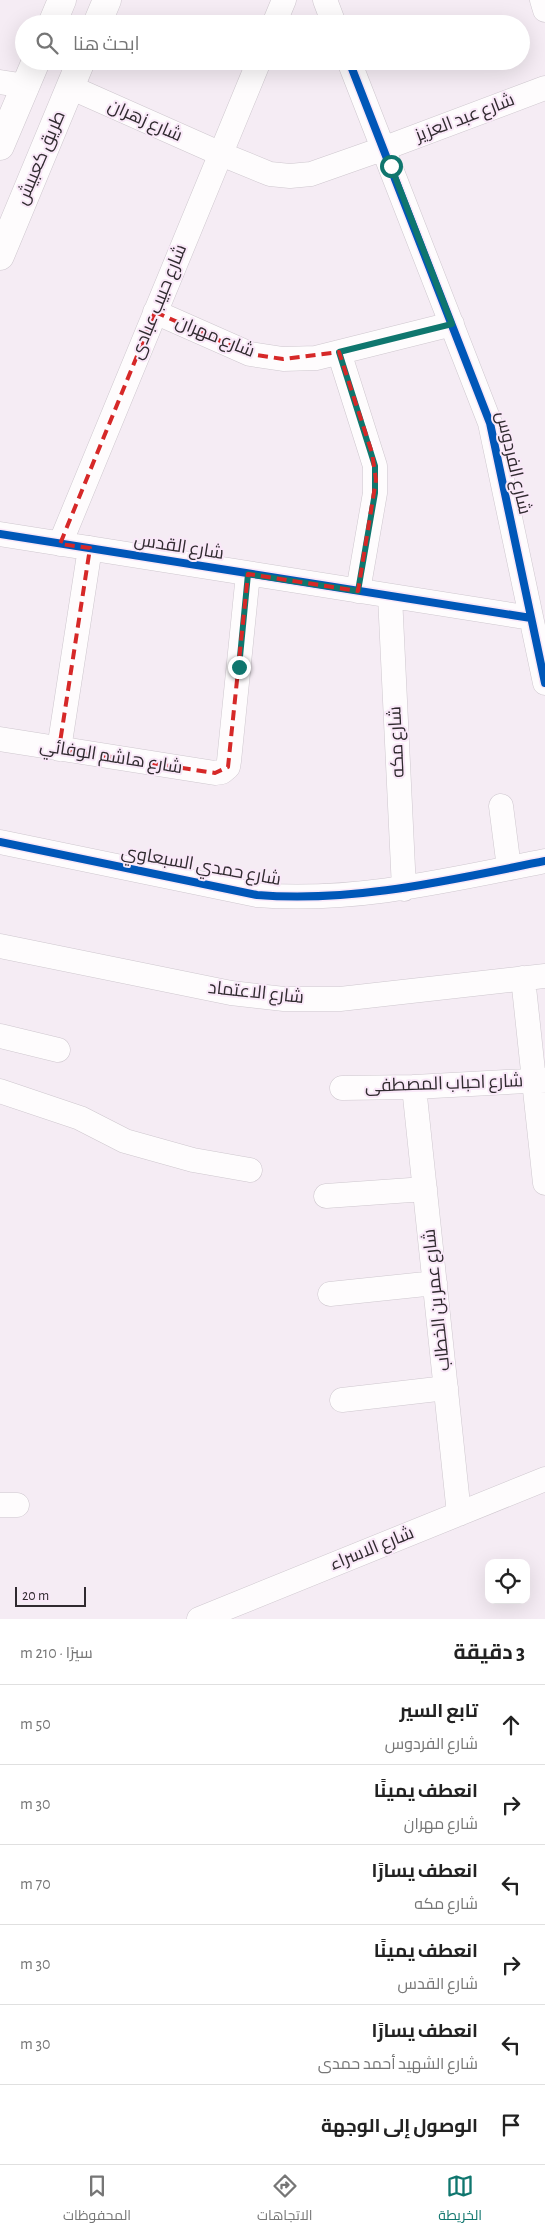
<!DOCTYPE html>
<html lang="ar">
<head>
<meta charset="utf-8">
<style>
	:root { --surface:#fff; --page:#f2f2f2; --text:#222; --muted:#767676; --line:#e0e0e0; --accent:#0f766e }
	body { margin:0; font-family:"Alegreya Sans",Cairo,sans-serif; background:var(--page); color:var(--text); direction:rtl }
	.controls { position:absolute; right:15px; bottom:15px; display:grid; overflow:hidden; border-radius:10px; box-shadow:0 5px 20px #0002 }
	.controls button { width:45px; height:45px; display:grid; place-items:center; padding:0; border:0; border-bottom:1px solid var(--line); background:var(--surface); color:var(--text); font:25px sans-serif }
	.scale { position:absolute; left:15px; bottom:12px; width:71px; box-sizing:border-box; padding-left:5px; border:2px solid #302a2f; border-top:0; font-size:14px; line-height:18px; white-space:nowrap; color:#302a2f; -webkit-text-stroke:4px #f9e8f8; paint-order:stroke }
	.stop { position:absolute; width:15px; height:15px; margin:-11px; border:4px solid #0f766e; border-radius:50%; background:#fff }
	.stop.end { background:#0f766e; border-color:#fff; box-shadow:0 1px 5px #0008 }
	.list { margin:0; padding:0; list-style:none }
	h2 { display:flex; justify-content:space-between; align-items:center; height:65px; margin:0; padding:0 20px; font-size:21px }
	h2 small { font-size:16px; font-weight:400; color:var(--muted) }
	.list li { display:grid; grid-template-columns:32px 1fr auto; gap:15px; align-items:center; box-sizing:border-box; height:80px; padding:0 20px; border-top:1px solid var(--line) }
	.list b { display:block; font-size:19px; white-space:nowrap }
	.list p { margin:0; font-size:16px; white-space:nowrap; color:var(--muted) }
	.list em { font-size:16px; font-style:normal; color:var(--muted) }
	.icon { flex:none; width:28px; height:28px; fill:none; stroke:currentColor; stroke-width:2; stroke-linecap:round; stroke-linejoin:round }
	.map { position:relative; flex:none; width:545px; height:1619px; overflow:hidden; direction:ltr }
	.search { position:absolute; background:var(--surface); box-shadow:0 5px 20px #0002; left:15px; right:15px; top:15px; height:55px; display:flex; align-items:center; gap:12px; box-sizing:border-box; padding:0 18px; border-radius:28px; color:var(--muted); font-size:19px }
	.sheet { height:545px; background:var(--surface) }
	nav { display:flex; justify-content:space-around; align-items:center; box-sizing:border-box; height:70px; border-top:1px solid var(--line); background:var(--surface); font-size:14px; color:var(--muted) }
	nav a { display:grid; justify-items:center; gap:2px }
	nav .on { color:var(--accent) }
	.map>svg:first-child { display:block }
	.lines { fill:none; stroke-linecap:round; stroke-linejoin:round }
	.street-casing { stroke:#cec7ce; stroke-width:25 }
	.secondary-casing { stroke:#cec7ce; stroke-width:29 }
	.street { stroke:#fefcfd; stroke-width:24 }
	.secondary { stroke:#fefcfd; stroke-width:28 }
	.cycleway-casing { stroke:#f9e8f8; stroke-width:11 }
	.cycleway { stroke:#0057b8; stroke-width:8 }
	.route { stroke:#0f766e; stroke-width:6 }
	.marked { fill:none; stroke:#d62828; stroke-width:4; stroke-dasharray:10 6; stroke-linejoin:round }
	.labels { text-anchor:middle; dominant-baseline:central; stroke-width:4; stroke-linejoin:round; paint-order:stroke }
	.street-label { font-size:18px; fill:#302a2f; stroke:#f9e8f8 }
</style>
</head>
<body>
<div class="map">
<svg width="545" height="1619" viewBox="0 0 545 1619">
	<rect width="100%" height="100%" fill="#f5ecf4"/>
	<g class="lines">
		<defs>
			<path id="street" d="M325,0L334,24
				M542,0L545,10
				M274,24L284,0
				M349,61L490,423L545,683
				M0,82L26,86
				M70,87L221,154L270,174L290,176L311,174L385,148L545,88
				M155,312L250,354L283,359L316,358L452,324
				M339,352L375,466V493L358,591
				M0,534L531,618
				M60,544L259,61
				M390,596L404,889
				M0,739L215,773L222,772L228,767L229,761L248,574
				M59,749L90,548
				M501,806L509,868
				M0,842L257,895C354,903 450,880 545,861
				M0,946L231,993L284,999H340L545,976
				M523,978L545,1183
				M0,1036L58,1050
				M414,1087L459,1514
				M342,1088L414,1087L545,1080
				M0,1091L80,1118L125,1141L193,1160L250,1170
				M326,1196L425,1189
				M330,1294L435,1283
				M342,1400L446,1388
				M0,1505H17
				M199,1619L545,1479"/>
			<path id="secondary" d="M52,24L62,0
				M97,24L107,0
				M0,146L36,61
				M0,256L81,61"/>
		</defs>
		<!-- street casing -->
		<use href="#street" class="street-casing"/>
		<!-- secondary casing -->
		<use href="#secondary" class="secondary-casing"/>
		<!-- street -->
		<use href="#street" class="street"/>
		<!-- secondary -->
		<use href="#secondary" class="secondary"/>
		<defs>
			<path id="cycleway" d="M349,61L490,423L545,683
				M0,534L531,618
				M0,842L257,895C354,903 450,880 545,861"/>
		</defs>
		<!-- cycleway casing -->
		<use href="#cycleway" class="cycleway-casing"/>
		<!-- cycleway -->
		<use href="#cycleway" class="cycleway"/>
	</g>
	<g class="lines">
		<!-- route -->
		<path class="route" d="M239,667L248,574L358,591L375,493V466L339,352L452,324L391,166"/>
	</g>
	<!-- marked area -->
	<path class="marked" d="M155,312L250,354L283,359L339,352L372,453L376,480L358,591L248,574L228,767L215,773L59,749L90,548L60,544Z"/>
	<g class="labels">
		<!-- street labels -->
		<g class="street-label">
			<text transform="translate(465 118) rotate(-21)">شارع عبد العزيز</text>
			<text transform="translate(145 121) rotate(24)">شارع زهران</text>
			<text transform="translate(41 158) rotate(-67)">طريق كعبيش</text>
			<text transform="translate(159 302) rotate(-68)">شارع حبيب عبادى</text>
			<text transform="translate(215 337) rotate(22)">شارع مهران</text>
			<text transform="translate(513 463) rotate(77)">شارع الفردوس</text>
			<text transform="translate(179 547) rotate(9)">شارع القدس</text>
			<text transform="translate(397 742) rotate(-93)">شارع مكه</text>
			<text transform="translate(111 757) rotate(9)">شارع هاشم الوفائي</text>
			<text transform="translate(201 866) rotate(10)">شارع حمدي السبعاوي</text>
			<text transform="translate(256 993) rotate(6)">شارع الاعتماد</text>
			<text transform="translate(444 1084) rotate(-2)">شارع احباب المصطفى</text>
			<text transform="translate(437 1300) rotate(-96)">شارع عمر بن الخطاب</text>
			<text transform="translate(372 1549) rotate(-22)">شارع الاسراء</text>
		</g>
	</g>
</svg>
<div class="controls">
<button><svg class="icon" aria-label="locate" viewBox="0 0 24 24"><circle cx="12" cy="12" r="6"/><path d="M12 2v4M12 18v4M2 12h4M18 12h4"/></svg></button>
</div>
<div class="scale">20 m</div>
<div class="stop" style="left:391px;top:166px"></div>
<div class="stop end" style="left:239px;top:667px"></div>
<div class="search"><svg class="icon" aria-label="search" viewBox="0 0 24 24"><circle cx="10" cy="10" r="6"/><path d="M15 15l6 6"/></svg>ابحث هنا</div>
</div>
<section class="sheet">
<h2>3 دقيقة<small>سيرًا · 210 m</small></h2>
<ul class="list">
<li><svg class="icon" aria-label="ahead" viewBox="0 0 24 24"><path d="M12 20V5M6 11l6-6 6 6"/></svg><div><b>تابع السير</b><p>شارع الفردوس</p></div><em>50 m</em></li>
<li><svg class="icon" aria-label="right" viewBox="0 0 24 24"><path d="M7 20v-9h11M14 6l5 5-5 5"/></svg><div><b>انعطف يمينًا</b><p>شارع مهران</p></div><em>30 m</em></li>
<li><svg class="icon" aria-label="left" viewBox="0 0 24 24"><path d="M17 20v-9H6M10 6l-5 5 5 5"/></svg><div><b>انعطف يسارًا</b><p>شارع مكه</p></div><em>70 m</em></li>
<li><svg class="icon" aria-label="right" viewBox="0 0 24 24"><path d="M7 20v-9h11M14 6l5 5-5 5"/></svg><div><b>انعطف يمينًا</b><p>شارع القدس</p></div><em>30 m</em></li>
<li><svg class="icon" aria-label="left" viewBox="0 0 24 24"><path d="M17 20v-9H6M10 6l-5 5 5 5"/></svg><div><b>انعطف يسارًا</b><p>شارع الشهيد أحمد حمدى</p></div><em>30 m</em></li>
<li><svg class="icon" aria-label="arrive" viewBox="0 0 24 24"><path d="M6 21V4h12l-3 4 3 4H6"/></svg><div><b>الوصول إلى الوجهة</b></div></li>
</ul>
</section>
<nav>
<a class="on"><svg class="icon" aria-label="map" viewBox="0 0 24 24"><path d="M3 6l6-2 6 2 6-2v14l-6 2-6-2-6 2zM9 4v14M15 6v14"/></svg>الخريطة</a>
<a><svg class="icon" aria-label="directions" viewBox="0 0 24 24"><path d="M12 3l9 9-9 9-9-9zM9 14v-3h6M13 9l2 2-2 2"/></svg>الاتجاهات</a>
<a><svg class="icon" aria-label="saved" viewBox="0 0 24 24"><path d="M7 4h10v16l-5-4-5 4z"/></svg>المحفوظات</a>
</nav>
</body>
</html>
